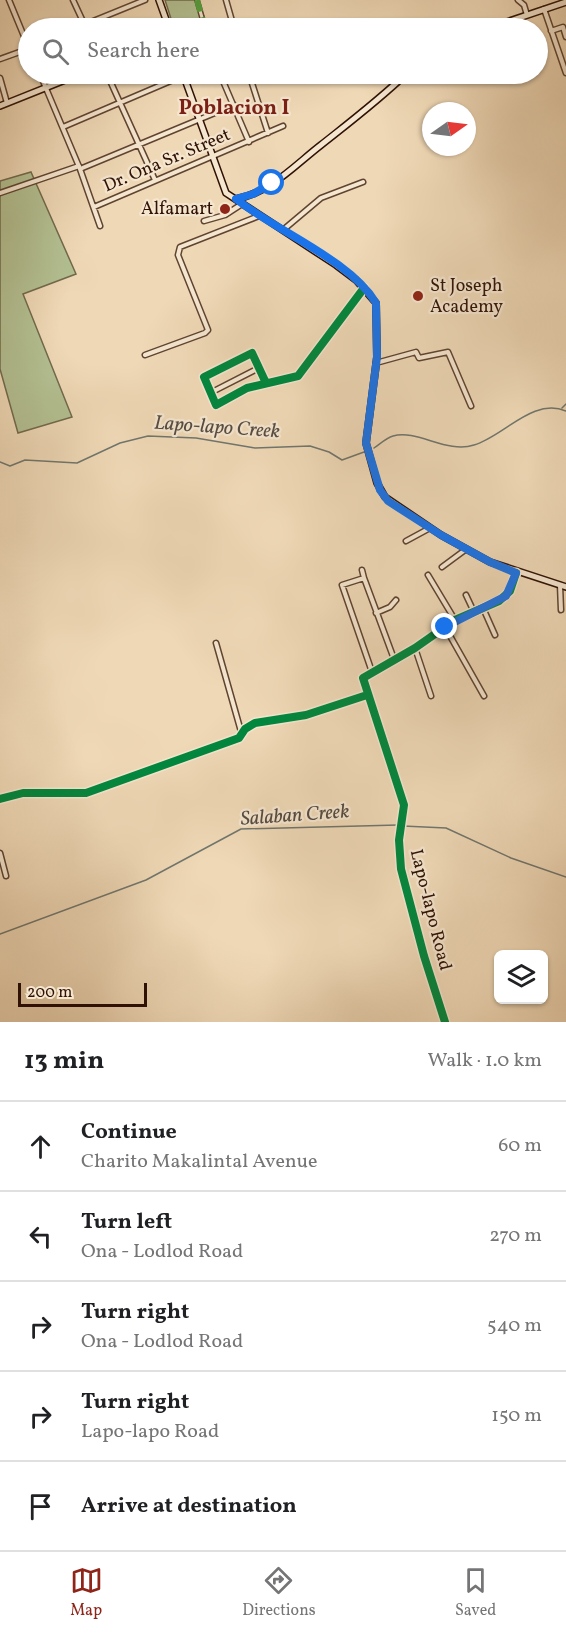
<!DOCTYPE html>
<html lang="en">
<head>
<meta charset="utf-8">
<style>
	:root { --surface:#fff; --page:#f6f6f6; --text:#202124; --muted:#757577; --line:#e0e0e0; --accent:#8f2418 }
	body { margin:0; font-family:Vollkorn,serif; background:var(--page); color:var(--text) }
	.controls { position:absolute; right:18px; bottom:18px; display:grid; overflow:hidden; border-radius:9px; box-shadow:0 2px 4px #0004 }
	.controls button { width:54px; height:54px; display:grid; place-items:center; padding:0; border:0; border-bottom:2px solid var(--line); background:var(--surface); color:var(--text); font:30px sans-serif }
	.compass { position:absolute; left:422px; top:102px; width:54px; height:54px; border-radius:50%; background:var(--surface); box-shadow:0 2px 4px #0004; rotate:76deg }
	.scale { position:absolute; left:18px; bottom:15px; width:129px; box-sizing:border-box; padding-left:6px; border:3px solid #2f1205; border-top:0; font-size:16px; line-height:21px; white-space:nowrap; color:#2f1205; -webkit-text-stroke:4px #f5e6d0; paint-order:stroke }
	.stop { position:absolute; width:18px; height:18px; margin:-14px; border:4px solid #1a73e8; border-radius:50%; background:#fff }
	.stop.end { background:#1a73e8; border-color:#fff; box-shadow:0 2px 6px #0008 }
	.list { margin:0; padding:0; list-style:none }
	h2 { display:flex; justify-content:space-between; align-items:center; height:78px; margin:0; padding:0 24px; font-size:26px }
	h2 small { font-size:20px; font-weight:400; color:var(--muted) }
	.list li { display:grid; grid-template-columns:39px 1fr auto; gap:18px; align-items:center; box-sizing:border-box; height:90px; padding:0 24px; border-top:2px solid var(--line) }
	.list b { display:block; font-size:22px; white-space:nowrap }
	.list p { margin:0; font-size:20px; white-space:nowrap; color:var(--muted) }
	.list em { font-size:20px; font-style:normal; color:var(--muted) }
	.icon { flex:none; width:33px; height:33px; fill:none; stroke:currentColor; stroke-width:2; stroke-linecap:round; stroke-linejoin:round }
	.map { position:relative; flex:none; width:566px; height:1022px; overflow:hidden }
	.search { position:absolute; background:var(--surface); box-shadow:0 2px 4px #0004; left:18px; right:18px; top:18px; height:66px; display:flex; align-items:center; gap:15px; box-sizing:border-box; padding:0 21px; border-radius:33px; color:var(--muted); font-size:22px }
	.sheet { height:528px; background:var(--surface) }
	nav { display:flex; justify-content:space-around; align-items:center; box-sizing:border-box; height:84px; border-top:2px solid var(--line); background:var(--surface); font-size:16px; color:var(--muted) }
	nav a { display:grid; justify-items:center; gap:3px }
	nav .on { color:var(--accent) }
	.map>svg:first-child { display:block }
	.green { fill:#b3c092; stroke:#71694c; stroke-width:1.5 }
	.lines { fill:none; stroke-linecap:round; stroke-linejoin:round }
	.stream { stroke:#70766e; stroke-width:1.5 }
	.pedestrian-casing { stroke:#5f4431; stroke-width:6 }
	.minor-casing { stroke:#5f4431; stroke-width:7 }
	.tertiary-casing { stroke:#5f4431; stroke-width:8 }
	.secondary-casing { stroke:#2f1205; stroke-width:8 }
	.pedestrian { stroke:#f5e6d0; stroke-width:3 }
	.minor { stroke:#f5e6d0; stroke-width:4 }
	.tertiary { stroke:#f5e6d0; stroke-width:4.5 }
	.secondary { stroke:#f5e6d0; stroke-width:5 }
	.quiet { stroke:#52a03d; stroke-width:6; stroke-dasharray:12 6; stroke-linecap:butt }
	.cycleway-casing { stroke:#f5e6d0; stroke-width:11 }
	.cycleway { stroke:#00873e; stroke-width:8 }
	.route { stroke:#1a73e8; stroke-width:8 }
	.poi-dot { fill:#8f2418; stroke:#f5e6d0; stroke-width:2 }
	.labels { text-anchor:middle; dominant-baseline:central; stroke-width:4.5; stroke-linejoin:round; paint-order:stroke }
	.street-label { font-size:18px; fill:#2f1205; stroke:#f5e6d0 }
	.poi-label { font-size:18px; fill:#2f1205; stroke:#f5e6d0; text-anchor:end }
	.water-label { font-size:20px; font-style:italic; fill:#554c42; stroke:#f5e6d0 }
	.quarter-label { font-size:21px; font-weight:bold; fill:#7a1f14; stroke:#f5e6d0 }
</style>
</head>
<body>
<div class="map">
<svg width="566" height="1022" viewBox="0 0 566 1022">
	<rect width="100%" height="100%" fill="#efd8b6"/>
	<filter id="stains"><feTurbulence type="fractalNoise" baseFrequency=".00333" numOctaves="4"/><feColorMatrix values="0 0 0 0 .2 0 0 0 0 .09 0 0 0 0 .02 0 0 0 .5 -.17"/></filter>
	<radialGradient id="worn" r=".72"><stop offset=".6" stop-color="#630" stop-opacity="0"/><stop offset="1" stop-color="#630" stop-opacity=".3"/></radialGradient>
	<!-- green -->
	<path class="green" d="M165,0H198L208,28H174Z
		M31,172L76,274L23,294L72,417L18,433L0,369V181Z"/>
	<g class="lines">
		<!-- stream -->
		<path class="stream" d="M562,408L566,404
			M374,448C380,444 386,438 393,436C417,429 447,454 474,445C504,436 533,397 566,411
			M0,462L10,466L25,460L77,463L120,443L148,436L196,438L255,448L310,446L329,452L342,460L364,452
			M403,826L446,828L511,858L566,877
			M0,934L146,880L241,829L398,825"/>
		<defs>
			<path id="pedestrian" d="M197,0L205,28"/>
			<path id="minor" d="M9,0L28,46
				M73,0L86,28
				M226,0L234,28
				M518,0L524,5L527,15
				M544,9L566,73
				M76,28L145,0
				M551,31L563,27L566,37
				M0,59L28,49
				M40,74L80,169L100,226
				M107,74L155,180
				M220,74L249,142
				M249,74L268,133
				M0,78L7,103
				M63,127L187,74
				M80,169L234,105
				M0,193L79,166
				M94,207L283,126
				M204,221L225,215L242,204
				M283,230L321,198L363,182
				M145,355L205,333L208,330L178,255L180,247L259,216
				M376,363L416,352L419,358L448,352L471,406
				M266,383L252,353L204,377L216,405L247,388L298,376L364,288
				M210,393L259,368
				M406,541L430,528
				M442,567L465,550
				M362,570L364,578
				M428,575L455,620
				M560,585L561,610
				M466,595L474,612
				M483,608L495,635
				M376,613L390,607L396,600
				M445,627L484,696
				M216,643L242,735
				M415,648L431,696
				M372,672L342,585L364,578L394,659
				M0,799L23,793H86L239,738L245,729L255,723L306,715L367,695
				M0,853L6,876"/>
			<path id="tertiary" d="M445,1022L424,956L401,869L399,840L404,805L363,678L415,648L455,620L499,601L510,591L516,573"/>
			<path id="secondary" d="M159,0L169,28
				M489,28L566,2
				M183,74L226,193L336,265L356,280L376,303L377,357L366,443L377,483L385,497L441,535L490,562L566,587
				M0,106L80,74
				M236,199C270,193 295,165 321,145C350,122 379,100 406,74"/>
		</defs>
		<!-- pedestrian casing -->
		<use href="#pedestrian" class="pedestrian-casing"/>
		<!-- minor casing -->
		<use href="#minor" class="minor-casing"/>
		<!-- tertiary casing -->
		<use href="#tertiary" class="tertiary-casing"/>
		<!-- secondary casing -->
		<use href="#secondary" class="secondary-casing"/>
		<!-- pedestrian -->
		<use href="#pedestrian" class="pedestrian"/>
		<!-- minor -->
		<use href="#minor" class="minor"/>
		<!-- tertiary -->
		<use href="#tertiary" class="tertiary"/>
		<!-- secondary -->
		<use href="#secondary" class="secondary"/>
		<!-- quiet -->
		<path class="quiet" d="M197,0L205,28"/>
		<defs>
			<path id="cycleway" d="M266,383L252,353L204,377L216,405L247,388L298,376L364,288
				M0,799L23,793H86L239,738L245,729L255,723L306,715L367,695
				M445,1022L424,956L401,869L399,840L404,805L363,678L415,648L455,620L499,601L510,591L516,573"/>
		</defs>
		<!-- cycleway casing -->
		<use href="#cycleway" class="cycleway-casing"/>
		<!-- cycleway -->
		<use href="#cycleway" class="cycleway"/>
	</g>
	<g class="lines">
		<!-- route -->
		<path class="route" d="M272,183L253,194L236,199C276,231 350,260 376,303L377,357L366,443L380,490L388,501L441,535L490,562L516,573L506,596L445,627"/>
	</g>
	<!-- markers -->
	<g class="poi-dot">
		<circle cx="225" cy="209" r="6"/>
		<circle cx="418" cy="296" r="6"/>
	</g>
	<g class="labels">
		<!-- street labels -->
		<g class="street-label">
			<text transform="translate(167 161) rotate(-23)">Dr. Ona Sr. Street</text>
			<text transform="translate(430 910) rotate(76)">Lapo-lapo Road</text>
		</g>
		<!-- poi labels -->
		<g class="poi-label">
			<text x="213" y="209">Alfamart</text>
			<text x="430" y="286" text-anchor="start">St Joseph<tspan x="430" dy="21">Academy</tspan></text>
		</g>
		<!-- water labels -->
		<g class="water-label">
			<text transform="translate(217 428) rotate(4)">Lapo-lapo Creek</text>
			<text transform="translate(295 816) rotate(-4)">Salaban Creek</text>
		</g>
		<!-- quarter labels -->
		<g class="quarter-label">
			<text x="234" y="108">Poblacion I</text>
		</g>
	</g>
	<rect width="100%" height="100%" filter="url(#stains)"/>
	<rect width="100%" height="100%" fill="url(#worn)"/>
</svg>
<div class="controls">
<button><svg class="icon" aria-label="layers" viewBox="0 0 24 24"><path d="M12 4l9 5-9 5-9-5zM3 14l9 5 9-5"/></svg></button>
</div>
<svg class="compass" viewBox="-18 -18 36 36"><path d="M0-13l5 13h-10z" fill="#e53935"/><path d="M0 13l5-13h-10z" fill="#757577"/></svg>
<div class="scale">200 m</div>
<div class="stop" style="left:272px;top:183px"></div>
<div class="stop end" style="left:445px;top:627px"></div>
<div class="search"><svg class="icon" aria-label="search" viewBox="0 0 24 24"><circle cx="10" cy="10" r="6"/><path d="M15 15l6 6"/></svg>Search here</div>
</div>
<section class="sheet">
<h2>13 min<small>Walk · 1.0 km</small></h2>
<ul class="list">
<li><svg class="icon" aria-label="ahead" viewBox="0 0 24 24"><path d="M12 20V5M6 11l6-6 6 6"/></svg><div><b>Continue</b><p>Charito Makalintal Avenue</p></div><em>60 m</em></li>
<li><svg class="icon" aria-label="left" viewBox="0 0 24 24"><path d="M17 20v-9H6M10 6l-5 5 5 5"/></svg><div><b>Turn left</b><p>Ona - Lodlod Road</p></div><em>270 m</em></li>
<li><svg class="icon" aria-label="right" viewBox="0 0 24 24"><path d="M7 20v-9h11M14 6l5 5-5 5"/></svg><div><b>Turn right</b><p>Ona - Lodlod Road</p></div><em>540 m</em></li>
<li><svg class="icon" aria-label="right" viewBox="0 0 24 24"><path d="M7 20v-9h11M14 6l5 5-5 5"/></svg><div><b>Turn right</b><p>Lapo-lapo Road</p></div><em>150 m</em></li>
<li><svg class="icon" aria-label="arrive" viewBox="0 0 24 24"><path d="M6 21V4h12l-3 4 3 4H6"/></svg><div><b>Arrive at destination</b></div></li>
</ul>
</section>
<nav>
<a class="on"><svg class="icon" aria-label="map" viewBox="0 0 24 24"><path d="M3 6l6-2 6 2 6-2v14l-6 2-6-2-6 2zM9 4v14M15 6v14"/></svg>Map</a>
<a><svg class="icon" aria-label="directions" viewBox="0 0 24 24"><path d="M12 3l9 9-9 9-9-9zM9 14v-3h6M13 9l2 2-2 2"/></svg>Directions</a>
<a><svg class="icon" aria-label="saved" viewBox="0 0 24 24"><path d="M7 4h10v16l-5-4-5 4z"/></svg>Saved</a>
</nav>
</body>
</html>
